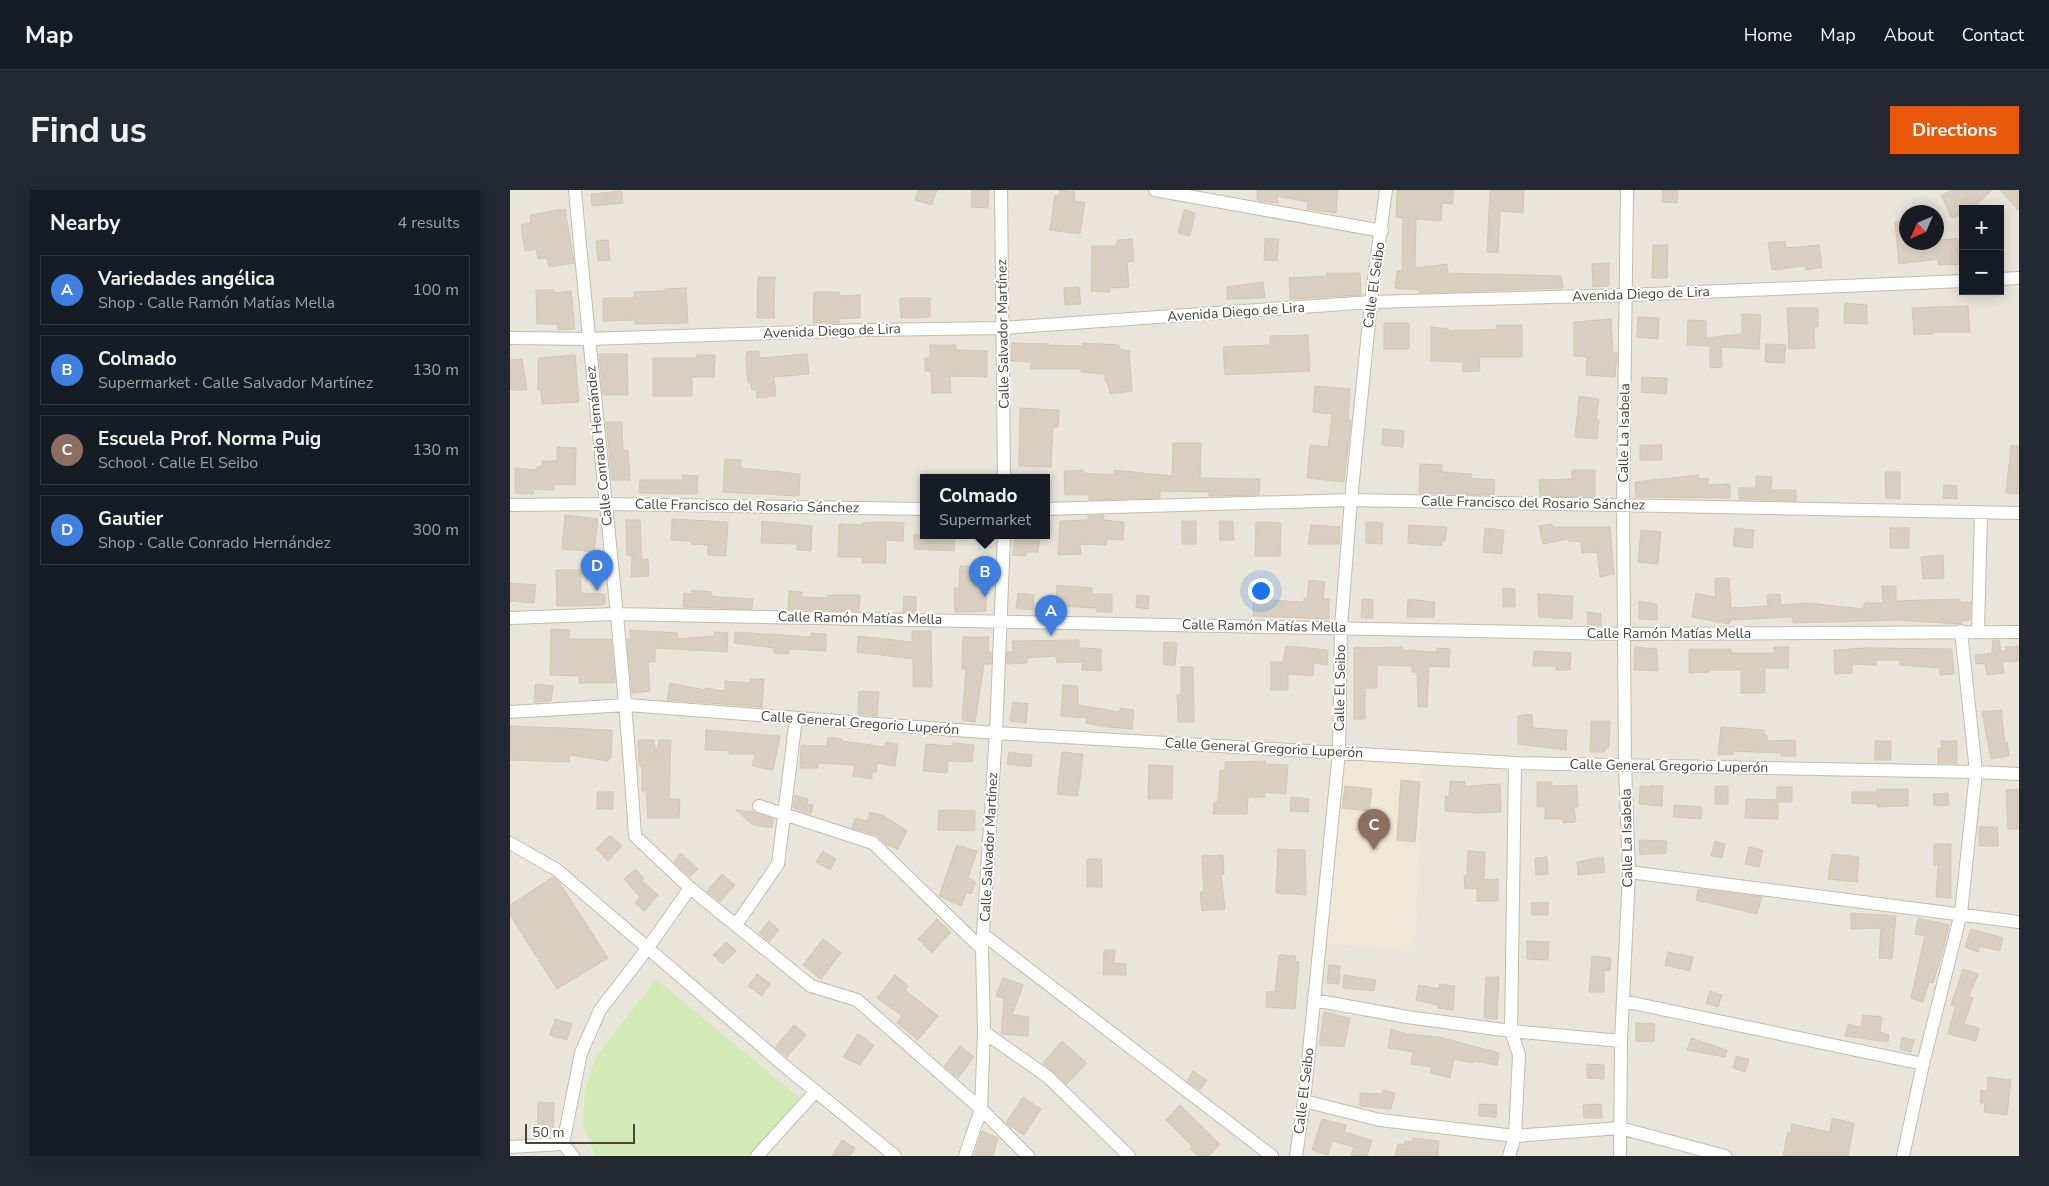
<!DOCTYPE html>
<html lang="en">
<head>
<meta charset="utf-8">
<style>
	:root { --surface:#171b24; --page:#242831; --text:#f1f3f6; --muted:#9ea1a6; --line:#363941; --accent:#ea580c }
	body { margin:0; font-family:"Nunito Sans",sans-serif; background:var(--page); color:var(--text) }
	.controls { position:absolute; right:15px; top:15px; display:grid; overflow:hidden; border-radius:0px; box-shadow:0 2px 12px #0003 }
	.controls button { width:45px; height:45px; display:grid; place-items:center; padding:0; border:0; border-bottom:1px solid var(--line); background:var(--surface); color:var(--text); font:25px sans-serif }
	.compass { position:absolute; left:1389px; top:15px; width:45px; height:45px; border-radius:50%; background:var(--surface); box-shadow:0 2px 12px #0003; rotate:225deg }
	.scale { position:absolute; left:15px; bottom:12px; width:110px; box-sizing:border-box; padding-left:5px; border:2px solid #4b4439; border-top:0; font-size:14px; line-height:18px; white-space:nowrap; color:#4b4439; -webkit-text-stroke:4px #fff; paint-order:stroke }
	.you { position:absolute; left:750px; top:400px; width:18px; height:18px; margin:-12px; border:4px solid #fff; border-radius:50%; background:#1a73e8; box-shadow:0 0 0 8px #1a73e833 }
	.badge { display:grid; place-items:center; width:32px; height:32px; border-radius:50%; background:var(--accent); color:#fff; font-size:16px; font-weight:700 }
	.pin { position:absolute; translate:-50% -41px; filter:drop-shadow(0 1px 2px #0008) }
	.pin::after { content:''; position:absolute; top:26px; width:18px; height:15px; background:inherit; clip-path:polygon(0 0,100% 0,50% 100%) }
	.popup { position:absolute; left:410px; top:284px; width:130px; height:65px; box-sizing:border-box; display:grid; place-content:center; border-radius:0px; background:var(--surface); filter:drop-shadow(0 1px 4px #0005); font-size:16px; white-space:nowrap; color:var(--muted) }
	.popup b { font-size:19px; color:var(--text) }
	.popup::after { content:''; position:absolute; left:50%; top:100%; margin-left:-10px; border:10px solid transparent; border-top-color:var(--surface) }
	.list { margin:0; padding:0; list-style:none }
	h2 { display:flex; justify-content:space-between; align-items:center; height:65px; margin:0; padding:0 20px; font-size:21px }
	h2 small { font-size:16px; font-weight:400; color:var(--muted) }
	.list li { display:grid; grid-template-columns:32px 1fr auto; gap:15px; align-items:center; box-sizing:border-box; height:70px; margin:0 10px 10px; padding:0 10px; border:1px solid var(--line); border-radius:0px }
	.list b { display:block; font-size:19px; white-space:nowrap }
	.list p { margin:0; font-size:16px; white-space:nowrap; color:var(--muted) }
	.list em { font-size:16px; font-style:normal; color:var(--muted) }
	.map { position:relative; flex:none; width:1509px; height:966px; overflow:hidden; border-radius:0px }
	header { display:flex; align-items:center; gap:30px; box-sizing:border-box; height:70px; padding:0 25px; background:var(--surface); border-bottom:1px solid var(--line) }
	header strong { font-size:24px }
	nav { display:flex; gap:28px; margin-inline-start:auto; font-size:18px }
	.intro { display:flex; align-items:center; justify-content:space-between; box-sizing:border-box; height:120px; padding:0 30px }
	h1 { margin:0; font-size:35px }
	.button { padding:12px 22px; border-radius:0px; background:var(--accent); color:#fff; font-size:18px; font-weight:700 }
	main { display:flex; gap:30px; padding:0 30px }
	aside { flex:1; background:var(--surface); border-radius:0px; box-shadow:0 2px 12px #0003 }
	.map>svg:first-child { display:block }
	.residential { fill:#eae5da; fill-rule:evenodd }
	.education { fill:#efe8d6 }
	.green { fill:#d2eab5 }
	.building { fill:#d8cfc1; stroke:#d3c7b4 }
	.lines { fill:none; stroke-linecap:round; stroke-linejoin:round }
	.minor-casing { stroke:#c2bbae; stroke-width:14 }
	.minor { stroke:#fff; stroke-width:12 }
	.labels { text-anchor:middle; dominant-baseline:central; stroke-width:4; stroke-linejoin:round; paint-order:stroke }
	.street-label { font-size:14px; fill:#4b4439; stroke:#fff }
</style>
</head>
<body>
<header>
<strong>Map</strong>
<nav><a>Home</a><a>Map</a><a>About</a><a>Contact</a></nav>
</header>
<div class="intro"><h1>Find us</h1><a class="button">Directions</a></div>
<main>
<aside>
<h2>Nearby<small>4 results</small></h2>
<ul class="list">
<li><span class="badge" style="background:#3f7fe0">A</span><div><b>Variedades angélica</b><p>Shop · Calle Ramón Matías Mella</p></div><em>100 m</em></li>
<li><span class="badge" style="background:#3f7fe0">B</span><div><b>Colmado</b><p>Supermarket · Calle Salvador Martínez</p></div><em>130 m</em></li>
<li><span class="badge" style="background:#8d6e63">C</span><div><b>Escuela Prof. Norma Puig</b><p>School · Calle El Seibo</p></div><em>130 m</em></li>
<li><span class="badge" style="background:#3f7fe0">D</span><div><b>Gautier</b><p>Shop · Calle Conrado Hernández</p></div><em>300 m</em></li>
</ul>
</aside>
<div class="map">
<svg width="1509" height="966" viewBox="0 0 1509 966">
	<rect width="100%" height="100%" fill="#f6f3ec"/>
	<!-- residential -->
	<path class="residential" d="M0,0H1509V966H0ZM1453,19H1490V101H1453ZM1396,22H1426V52H1396ZM414,288H536V346H414Z"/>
	<!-- education -->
	<path class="education" d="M829,562L914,567L905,761L810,753Z"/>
	<!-- green -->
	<path class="green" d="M146,789L292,910L239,966H85L73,935L75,899L86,867Z"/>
	<!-- building -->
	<path class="building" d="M408,0H427L422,15L405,10Z
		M462,0H479L478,18L461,17Z
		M550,0L565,2L564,11L575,12L570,44L540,40L545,5H549Z
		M747,0H828L826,23L797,19L798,12L767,6L768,13L747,10Z
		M887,0H944L942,14L932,13L931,31L906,29L905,78L937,74L938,83L1051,86L1053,98L910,103V100L885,98L887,81H892L893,28L886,27Z
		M980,0H1014L1013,23L990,21L988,63L977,62Z
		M1153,0H1168L1167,13L1152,12Z
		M1444,0H1482L1462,19H1453V23L1442,28L1431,5Z
		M1490,0H1509V21Z
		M112,1L113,13L82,16L81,4Z
		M55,19L64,73L39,77L37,68L28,69L26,59L15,61L11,35L21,33L20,25Z
		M674,20L685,23L680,46L668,43Z
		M1396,31V52H1427V50L1453,48V74L1428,75V69L1389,74L1385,32Z
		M755,48L769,49L767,71L754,70Z
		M622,49L624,71L617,72L619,97L600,98V102L581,101L582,56H606L608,50Z
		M98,50L100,70L88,71L86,51Z
		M1275,51L1276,58L1309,55L1312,77L1296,80L1295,76L1262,80L1258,53Z
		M1143,55H1158L1157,88H1142Z
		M1099,73V96L1083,97L1082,74Z
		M817,83H850L851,105L780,109L779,88L817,86Z
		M248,87H265L264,128H247Z
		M753,92L755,108L717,109V97Z
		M569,97L571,114L555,115L554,98Z
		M176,98L178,133L125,134V130L93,131V108H124V102L155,101V99Z
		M26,100H44V103L61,101L65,139L48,140L47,134H27Z
		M304,102H329V106L350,105V128L329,129V133H303Z
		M390,108H420V127L391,128Z
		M1335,113L1357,115V134L1334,133Z
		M1458,116L1460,142H1423L1424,144L1404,145L1402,118Z
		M1277,118H1308V137L1304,136L1305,158L1279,159Z
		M1232,124L1251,125L1249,159L1211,157L1212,177L1200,178V156L1177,155L1178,130L1196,131V148L1232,144Z
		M1128,127L1149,128L1148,149L1127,147Z
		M1101,129L1103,163H1107L1105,187L1076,185L1077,167L1064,166V132Z
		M874,133H899V159H874Z
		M987,135H1012V167H969L970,181L953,182V172L921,171V137L938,139V141L987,139Z
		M798,145L800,181L715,185L713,157L760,155V146Z
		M502,153L539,154V155L573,156V153L609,155V159L619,161L622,201L600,204L598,194L595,192V184L571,182V179H521V172L501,171Z
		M1256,154L1276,155L1274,173L1255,172Z
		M420,155H446V160L477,161V187L440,186L441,203H422L421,181H415V168H420Z
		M249,161V168L297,164L299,184L264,187L266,206L247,208L246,200H242L241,193H238L236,170L237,162Z
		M89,164H117L118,205H93Z
		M65,165L69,212L32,214L31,200H28V168Z
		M187,165H205L204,187H182V206H143V168H187Z
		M12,169L17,200H0V170Z
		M1132,187L1157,188L1156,204L1131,202Z
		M805,196L840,199L838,230H841L834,292L797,288L800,255L818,257L822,224L803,222Z
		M1069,206L1089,209L1086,230H1089L1087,249L1065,247Z
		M510,218L549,220L548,237H543L541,277L509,276Z
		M96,232H112L113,260H118L120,290H102Z
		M873,239L894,241L893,257L872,255Z
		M663,253H691L690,288L750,289L749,305L699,306V302L650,301V308L579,310V305H555L554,281L573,280V283L604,285V280L662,286Z
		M1130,255H1152V270H1130Z
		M1501,255L1509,256V304L1496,303Z
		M47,257L66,258L65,295L44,294V300L23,299V304L5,303V278L27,280V277H32V271H47Z
		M215,269L231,270V278L290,284L289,306L213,302Z
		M910,274L932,275V282L962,284L961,288L985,290L984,305L909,303Z
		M1062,280H1085V307L1030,306L1029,290L1062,289Z
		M1375,282H1390V309L1376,308Z
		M172,285L188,286L187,304L129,303L130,290H172Z
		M1189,285L1188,289L1198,288V295L1220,294V308L1126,307L1125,292Z
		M1246,286L1262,287L1261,300H1286V311L1229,309V298H1246Z
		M1434,295L1447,296V309L1433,308Z
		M55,325L88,329L84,362L52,359Z
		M594,325L593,330L614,332L613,350L597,349L596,355L570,354L571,364L548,365L550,331L578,330V326Z
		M162,329L218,332L216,366L198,365V355L181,354V351L161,350Z
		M116,330H130L132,370L138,369L139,386L121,387L122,366L117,365Z
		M252,331L302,336L301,361L287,360V354L251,353Z
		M672,331H686V354H672Z
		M709,331H723L724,350H710Z
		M378,332L394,333L393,351L376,350V373H352V367H328L329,334L352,335V333Z
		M746,332L771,333L770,366H745Z
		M856,332L873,333L872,354L856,353Z
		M1042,334L1043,337H1100L1104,384L1090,387L1087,362L1072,363L1071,352L1059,351L1058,349L1033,354L1029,336Z
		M801,335L830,337L829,354H798Z
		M899,335L937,337L935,351H932L931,356L898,353Z
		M975,338L994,340L992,364L973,362Z
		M1225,338L1244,340L1242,358L1223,356Z
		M1380,338H1399V358H1380Z
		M1131,340L1151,342L1148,374L1128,372Z
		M404,345L445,346L444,361L404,359Z
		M505,346H530L528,362H517L516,366L503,365Z
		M1433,365L1434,388L1413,389L1411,367Z
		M450,376L474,377L472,398H476V421L445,422L444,398H449Z
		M46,380H71V403L95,404V415L47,416Z
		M1205,388H1219L1221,418L1258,416L1257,405L1270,404L1271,415L1298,413L1353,419L1355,413H1373L1372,396H1386V411L1450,409V412H1461L1460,430L1451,431L1452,433L1447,434L1388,430L1283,433L1282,427L1220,430L1219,434L1182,427L1186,403L1205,407Z
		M799,390L815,392L813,409H819V429L743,426L744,409L794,412V409H797Z
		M0,393L26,395L24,413L0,411Z
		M547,395L582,398V404H602V422H587V418L546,416Z
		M993,398L1005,399V417H993Z
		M182,400L201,402V406L208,407L243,409L242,419L173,417L174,403L182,404Z
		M279,401L292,402V407L318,408V405H350L349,421L278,419Z
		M508,403L524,405L523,420L506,418Z
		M1028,404L1063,406L1062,429L1029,427Z
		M627,405L639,406L638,419L626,417Z
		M394,406L406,407V422H393Z
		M852,409L863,410V428H851Z
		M898,409L925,412L924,427H897Z
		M1129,411L1147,414V430L1129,429Z
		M1077,422L1091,424V435H1078Z
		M41,439L59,440V449H101L105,493H69V486L40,485Z
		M120,440L168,443V449L204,446V442L218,443L217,462L145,458V472H138L140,501L122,503L117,449H120Z
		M402,441H421L422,497H403V469L347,462L348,446L402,452Z
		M225,442L301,447V443L316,444V461L279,459L278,464L264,463V458L224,453Z
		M453,447H479L478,462H481V474H474L465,532L452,530L456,479H452Z
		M569,450V458L591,459V481L572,480L573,472L547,473L546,466L517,468V473L497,474V462H503L502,451Z
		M1483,450H1489L1491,461H1496L1495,457L1509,456V471L1492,472L1494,483L1477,485L1475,473L1466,474L1465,465L1482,463Z
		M654,452L667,453L665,476L653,474Z
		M776,456L818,460L817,475L804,473L803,486L778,484V500H761V472H773Z
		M892,457V460L927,462V458L940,459L939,477L919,476L917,517H908L907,482H902V476L867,475V498H855V529H844V458Z
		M1125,457L1147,459L1148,481L1124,480Z
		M1264,457H1279L1278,478H1255V503H1231V480H1199V482L1179,483V459H1221V463H1264Z
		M1355,458L1442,459L1444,484L1430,485V478L1390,475V470H1366V475L1342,474V483L1325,484L1324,460Z
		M1024,461L1061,463L1060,480H1046V476H1023Z
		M671,477H683L684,532H668L667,505H671Z
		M241,489H254L252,517L157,510L160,493L195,500V498L215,501V491L240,493Z
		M27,494L43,496L41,511L24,512L25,495Z
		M553,495L568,496V515L610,522V518L624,520L622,539L597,537L576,533L577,528L551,526Z
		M349,501L369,502L367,526L348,524Z
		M503,512L518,514L516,533L500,531Z
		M1491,520L1495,553L1497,552L1499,566L1481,569L1472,522Z
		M1022,524L1023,538L1057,540L1056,560L1008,554V526Z
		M1081,531H1100L1099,556L1094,562H1080Z
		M0,536L102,540L101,567L98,571L59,565V572L0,570Z
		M1211,537L1254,540V545H1257V551L1285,550L1286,566H1271V563L1223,561L1224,564L1208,565Z
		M196,540L270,546L263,580L242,576L245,564H219V561L195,560Z
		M318,547L332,549V551L375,557L376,552L388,554L385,576L367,573L366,582H362V589L343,586L345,575L308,573V578H290L291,555L317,556Z
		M128,550H144L146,564L149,550H161L159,609H170L169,628H138L136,601H132V576H129Z
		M1365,551H1381V570H1365Z
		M1431,551H1447V573H1428V558H1432Z
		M443,553L464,555L462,572L438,571L437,583L413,581L416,554L443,556Z
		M499,562L522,565L521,577L497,574Z
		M552,562L573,564L568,606L547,604Z
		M755,571V574L778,575L776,604L755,602V607H738L737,624H703L704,612H708L710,580H715V572Z
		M639,575L663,576L662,609H638Z
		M891,590L910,592L905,652L887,650Z
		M940,591L955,592V596L990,594L991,622L966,623L935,621V606L939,607Z
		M1027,592H1042L1041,596L1067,595L1068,617H1064L1066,632L1053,633V629H1035V617H1027Z
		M1140,595L1153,596L1152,616L1129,614L1130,596L1140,597Z
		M835,596L862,599L859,621L832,618Z
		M1205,596H1218V614H1205Z
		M1267,597H1282V612H1268V629L1235,628L1236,609L1267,610Z
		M1366,599H1398V616L1367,617V614L1342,613V602H1367Z
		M1509,599V639H1498L1496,600Z
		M87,602H103V619H87Z
		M1438,603L1439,615L1424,616L1423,604Z
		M285,605L298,609L297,614L303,615L301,624L283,618Z
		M781,607L799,609L798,622L780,621Z
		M1164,615L1192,617L1191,629L1163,627Z
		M226,620L244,622L263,629L262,638L243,635Z
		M429,620L465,621V641L428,640Z
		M360,622L374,626L397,641L388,659L377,655L366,645L342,638L345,628L357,631Z
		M1469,637H1488V656H1469Z
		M100,645L112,656L98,671L86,659Z
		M1129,650L1157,651L1156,663L1130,665Z
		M1205,651L1215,654L1212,668L1201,666Z
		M1424,654H1441V708L1426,707L1428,675H1424Z
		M447,655L467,661L458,688L466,692L461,704L457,702L451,716L429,706Z
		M1239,657L1253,660L1249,677L1235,674Z
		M768,659L795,660L796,705L766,703Z
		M313,661L326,669L320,680L306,672Z
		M958,661L975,662L974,690L988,689V711H967V698L955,699L954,685H957Z
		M171,663L188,679L180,687L164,672Z
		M1322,664L1349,667L1347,692L1318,689Z
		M713,665L714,684H711L715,719L692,721L690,702H694L692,666Z
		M1037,667L1038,684L1026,685L1025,668Z
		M1093,667L1095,682L1068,685L1067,672Z
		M577,669H592V697H577Z
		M126,679L134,689L132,691L148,705L134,721L125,713L130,707L114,689Z
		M212,684L225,695L210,712L197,701Z
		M43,687L51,695L98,768L47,799L0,725V715Z
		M1188,699L1252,707L1247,724L1186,710Z
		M1038,712V725H1022L1021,713Z
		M1341,723L1386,726L1382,769L1369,768L1371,738L1341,739Z
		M1408,728L1439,735L1430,771L1423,793L1419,792L1413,812L1401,808L1415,746L1405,744Z
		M427,729L441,742L422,763L408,749Z
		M259,731L269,740L259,752L249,743Z
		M1461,739L1493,748L1490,761L1470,756L1468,762L1455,757Z
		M313,749L331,763L311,789L293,775Z
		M1017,751L1039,752L1038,770L1017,769Z
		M216,752L226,761L213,774L203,765Z
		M594,760H605L604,773L616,774V785H593Z
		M1158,762L1183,767L1180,781L1155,775Z
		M769,765L786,766L785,771L789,772L785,819L756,817L757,802H765Z
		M1082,766L1101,768L1100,781L1094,780V802H1079Z
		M819,775L830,776L829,794L817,793Z
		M1453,779L1468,784L1459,806L1463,808L1454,834L1469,838L1466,851L1438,844L1445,817L1441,815Z
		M247,784L260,794L252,806L238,796Z
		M385,785L398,796L395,800L428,826L408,850L387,833L392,826L367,808Z
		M834,785L866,790L864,801L833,798Z
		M976,787H989L987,829L974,828Z
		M493,788L513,795L502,825L519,827L518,846L491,844L494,809L486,806Z
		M930,794L945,796L943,820L928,818V815L906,810L909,795L929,799Z
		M1200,801L1212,805L1208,817L1196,813Z
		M814,822L840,828L834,857L809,855Z
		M1353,825L1372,827L1370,842L1379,845L1378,852L1335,846L1338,834L1351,837Z
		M45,829L62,834L57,850L40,845Z
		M1126,833L1145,834L1144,852L1126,851Z
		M284,835L296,845L277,867L265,857Z
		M881,839L897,844L929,847L989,863L987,875L963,871L962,873L944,869L940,888L921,883L922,877L901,874L903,862L878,858Z
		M348,844L364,855L350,875L333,867Z
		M1392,847L1404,850L1401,862L1390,859Z
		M1181,848L1217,860L1215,867L1177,860Z
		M552,851L577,873L557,894L533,873Z
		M450,856L464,867L448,888L434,876Z
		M1226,866L1239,869L1235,882L1223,878Z
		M1077,874L1094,875V889L1077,888Z
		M683,881L697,890L690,900L677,891Z
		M1478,887L1501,890L1497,925L1474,922L1475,913H1470L1471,900L1477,901Z
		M873,900L885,903L881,919L850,916V903L872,904Z
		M513,907L531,919L514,945L496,933Z
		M28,912L44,913L43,940H27Z
		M969,914L987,915L986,927L969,926Z
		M1091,914L1092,928H1074L1073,915Z
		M670,915L710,954L699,966H688L680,959L682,956L656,930Z
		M1322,928L1344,933L1338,966H1273L1278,942L1281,943L1282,934L1320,942Z
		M812,929L836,935L834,942L862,950L857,966H841L844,957L822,951L818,965L802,960Z
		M472,941L488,948L483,966H464Z
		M903,948L929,951L928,966H885L888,954L894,955L895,951L902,952Z
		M332,950L345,958L340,966H322Z"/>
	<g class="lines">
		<defs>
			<path id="minor" d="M65,0C84,215 111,430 125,646L180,698L301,796L347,810L471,919L518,966
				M491,0L494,288
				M645,0L872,41
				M1490,89L1509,88
				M0,148L78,149L356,140L492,138L861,112L1117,105L1453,91
				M0,315L96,314L414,319
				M536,319L841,310L1509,323
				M0,428L105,424L1115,444L1509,442
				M1468,441L1471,323
				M0,522L117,515L486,543L1005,573L1466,582L1509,584
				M1005,573L1001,841L1009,865L1005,946L1110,938L1215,966
				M249,616L363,653L472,759
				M0,653L47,680L277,878L385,966
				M1119,682L1509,732
				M226,735L268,674L286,528
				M474,745L762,966
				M804,810L897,827L1001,841L1111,851
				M1113,811L1413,874
				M474,842L538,887L619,966
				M794,911L870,930L1005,946L999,966
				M53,954L71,863L90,820L137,759L180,698
				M53,954L63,966
				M0,957L53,954
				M247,966L306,901
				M455,966L471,919L474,842L472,759L486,543L494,346
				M786,966L794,911L829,562L831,437L841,310L861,112L876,0
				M1110,966L1111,851L1119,682L1115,576L1113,314L1117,0
				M1393,966L1413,874L1451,723L1466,582L1451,441"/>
		</defs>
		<!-- minor casing -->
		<use href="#minor" class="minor-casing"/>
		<!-- minor -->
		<use href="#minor" class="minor"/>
	</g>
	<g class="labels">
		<!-- street labels -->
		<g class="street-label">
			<text transform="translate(864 95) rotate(-82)">Calle El Seibo</text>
			<text transform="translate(1131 104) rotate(-2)">Avenida Diego de Lira</text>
			<text transform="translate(726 122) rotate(-4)">Avenida Diego de Lira</text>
			<text transform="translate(322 141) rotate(-2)">Avenida Diego de Lira</text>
			<text transform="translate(493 144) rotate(-91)">Calle Salvador Martínez</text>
			<text transform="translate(1114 243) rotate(-89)">Calle La Isabela</text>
			<text transform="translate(89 256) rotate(-96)">Calle Conrado Hernández</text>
			<text transform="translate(1023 313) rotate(1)">Calle Francisco del Rosario Sánchez</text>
			<text transform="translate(237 316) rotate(1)">Calle Francisco del Rosario Sánchez</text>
			<text transform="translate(350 428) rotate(1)">Calle Ramón Matías Mella</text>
			<text transform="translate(754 436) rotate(1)">Calle Ramón Matías Mella</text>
			<text x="1159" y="443">Calle Ramón Matías Mella</text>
			<text transform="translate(830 498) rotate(-89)">Calle El Seibo</text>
			<text transform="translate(350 533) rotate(4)">Calle General Gregorio Luperón</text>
			<text transform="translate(754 558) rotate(3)">Calle General Gregorio Luperón</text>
			<text transform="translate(1159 576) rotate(1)">Calle General Gregorio Luperón</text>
			<text transform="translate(1117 648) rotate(-91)">Calle La Isabela</text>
			<text transform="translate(479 657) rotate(-87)">Calle Salvador Martínez</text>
			<text transform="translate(794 901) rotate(-83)">Calle El Seibo</text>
		</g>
	</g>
</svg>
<div class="controls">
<button>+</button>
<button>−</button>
</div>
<svg class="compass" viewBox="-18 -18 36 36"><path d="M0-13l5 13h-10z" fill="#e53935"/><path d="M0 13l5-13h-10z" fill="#9ea1a6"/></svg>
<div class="scale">50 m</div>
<div class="you"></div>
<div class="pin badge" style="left:541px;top:446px;background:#3f7fe0">A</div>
<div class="pin badge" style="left:475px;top:407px;background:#3f7fe0">B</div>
<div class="popup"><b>Colmado</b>Supermarket</div>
<div class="pin badge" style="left:864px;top:660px;background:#8d6e63">C</div>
<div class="pin badge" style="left:87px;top:401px;background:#3f7fe0">D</div>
</div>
</main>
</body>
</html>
